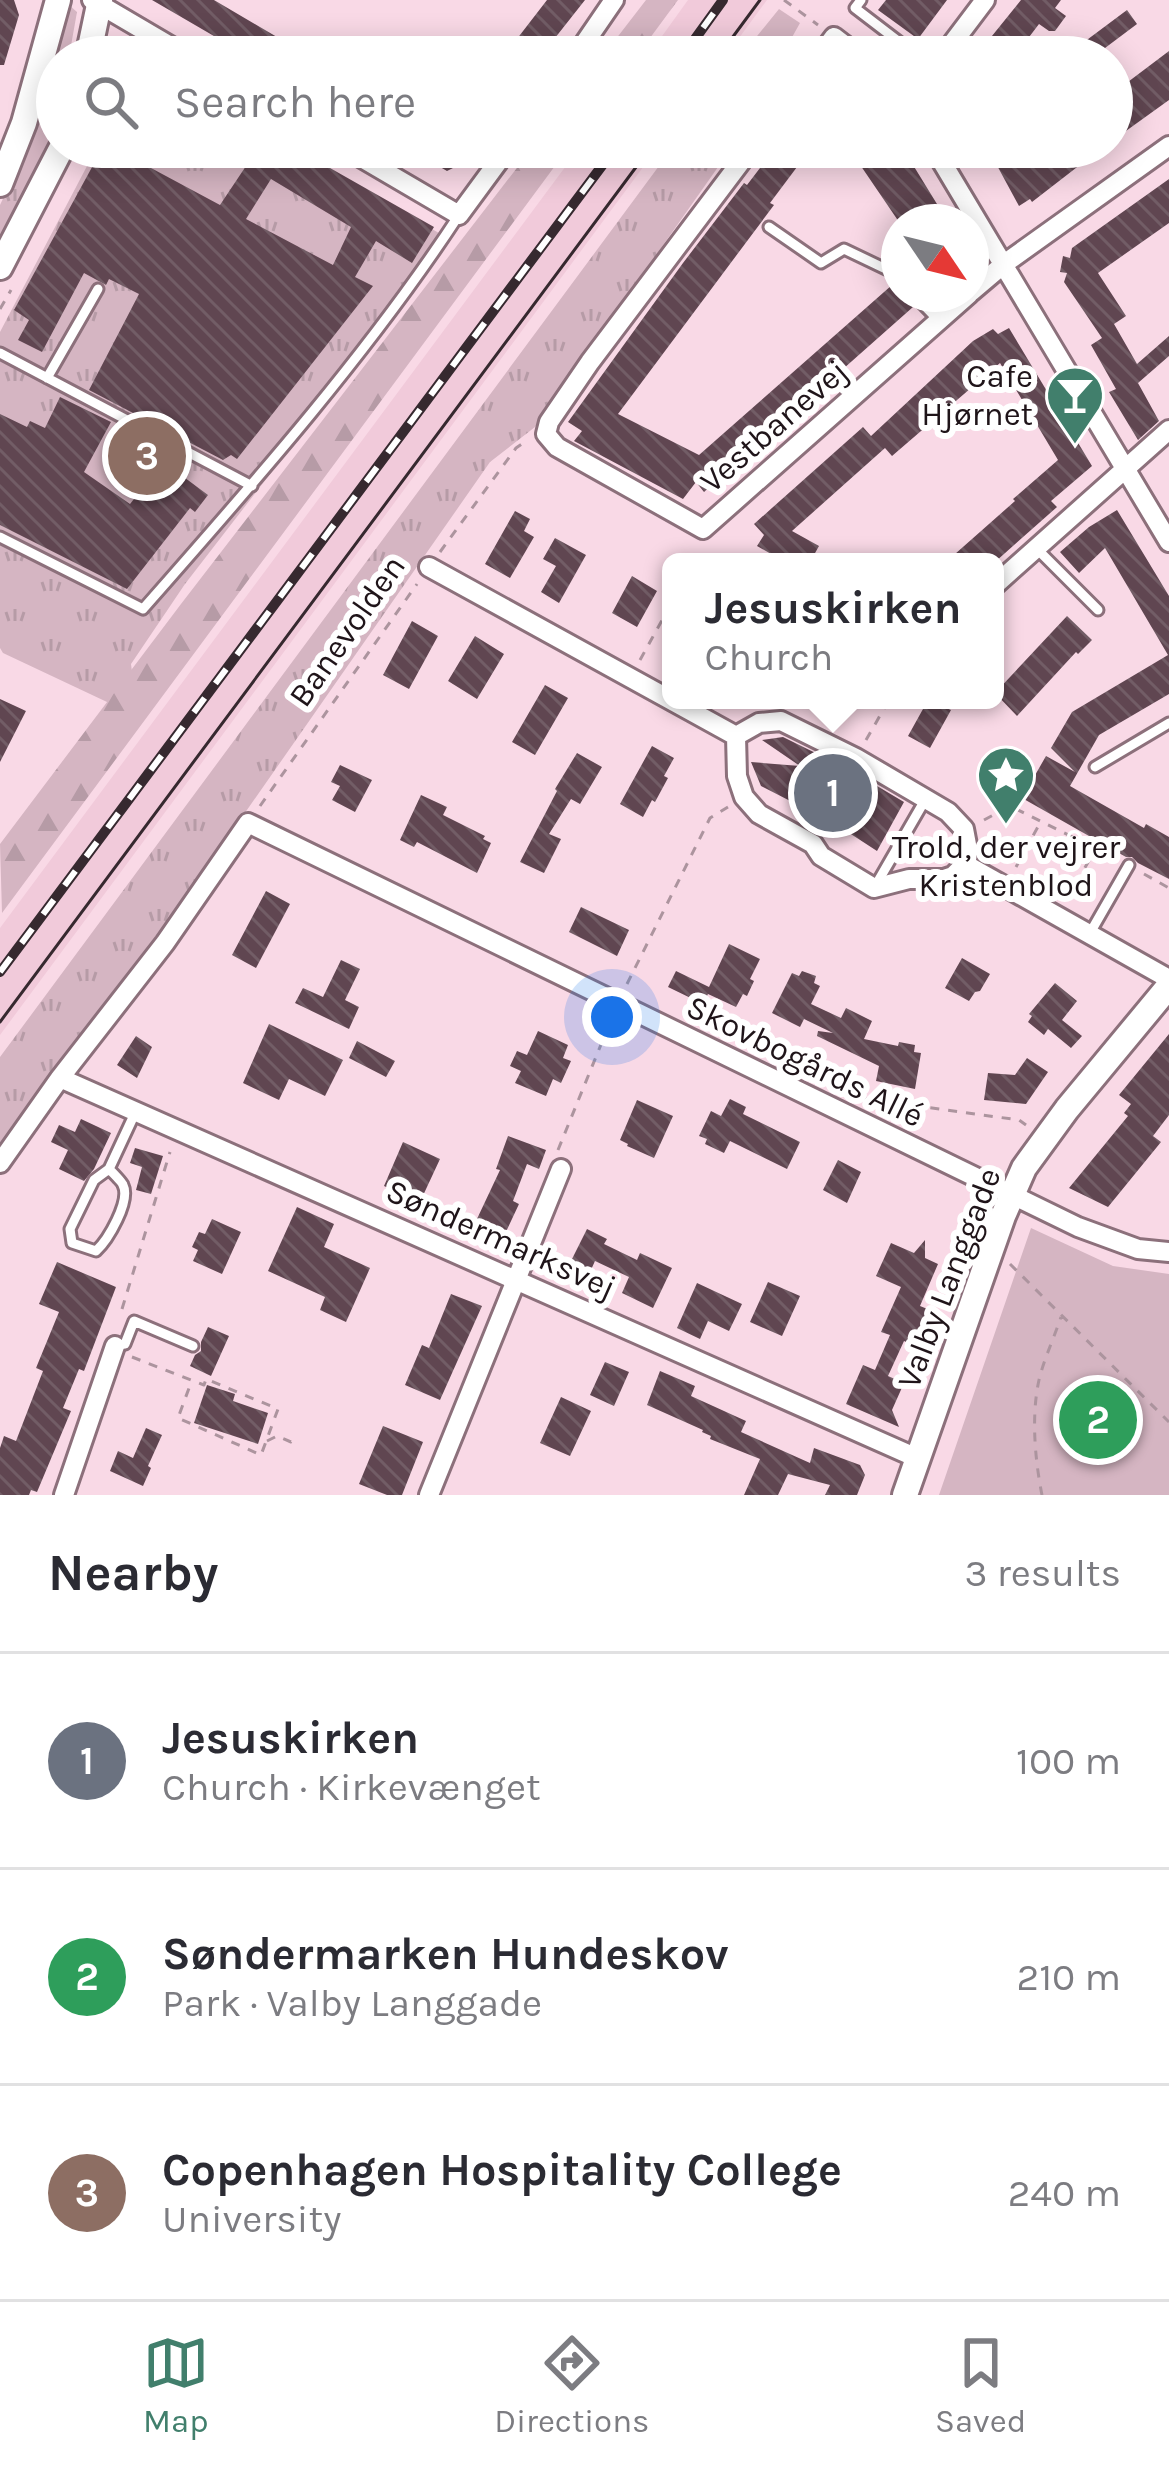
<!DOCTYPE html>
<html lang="en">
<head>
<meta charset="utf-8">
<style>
	:root { --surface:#fff; --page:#f2f2f3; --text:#2b2b33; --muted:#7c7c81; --line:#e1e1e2; --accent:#417f6c }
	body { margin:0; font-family:Karla,sans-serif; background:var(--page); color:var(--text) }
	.compass { position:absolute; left:881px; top:204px; width:108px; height:108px; border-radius:50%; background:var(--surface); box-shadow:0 6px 30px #0003; rotate:125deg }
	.you { position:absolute; left:612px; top:1017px; width:42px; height:42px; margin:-30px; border:9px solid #fff; border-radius:50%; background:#1a73e8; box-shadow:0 0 0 18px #1a73e833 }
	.badge { display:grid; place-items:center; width:78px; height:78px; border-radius:50%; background:var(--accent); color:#fff; font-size:39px; font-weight:700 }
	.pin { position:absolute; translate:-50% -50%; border:6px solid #fff; box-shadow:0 3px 12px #0006 }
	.popup { position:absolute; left:662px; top:553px; width:342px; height:156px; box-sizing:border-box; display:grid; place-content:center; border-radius:18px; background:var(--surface); filter:drop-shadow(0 3px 9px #0005); font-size:39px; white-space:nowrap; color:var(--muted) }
	.popup b { font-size:45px; color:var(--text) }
	.popup::after { content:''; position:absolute; left:50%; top:100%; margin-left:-24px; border:24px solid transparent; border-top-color:var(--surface) }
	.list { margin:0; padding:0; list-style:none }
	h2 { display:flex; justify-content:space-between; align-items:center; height:156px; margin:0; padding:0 48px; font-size:51px }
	h2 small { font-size:39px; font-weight:400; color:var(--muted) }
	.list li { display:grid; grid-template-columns:78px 1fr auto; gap:36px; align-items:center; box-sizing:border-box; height:216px; padding:0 48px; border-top:3px solid var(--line) }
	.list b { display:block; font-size:45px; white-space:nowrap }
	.list p { margin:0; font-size:39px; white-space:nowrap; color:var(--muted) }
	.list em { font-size:39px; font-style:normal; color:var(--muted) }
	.icon { flex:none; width:66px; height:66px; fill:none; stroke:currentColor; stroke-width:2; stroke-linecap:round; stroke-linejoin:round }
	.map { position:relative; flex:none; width:1169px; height:1495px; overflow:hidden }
	.search { position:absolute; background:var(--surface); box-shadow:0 6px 30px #0003; left:36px; right:36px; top:36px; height:132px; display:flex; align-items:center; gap:30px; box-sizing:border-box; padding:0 42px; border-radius:66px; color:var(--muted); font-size:45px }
	.sheet { height:804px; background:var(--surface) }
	nav { display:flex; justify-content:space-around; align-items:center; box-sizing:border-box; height:168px; border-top:3px solid var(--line); background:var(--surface); font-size:33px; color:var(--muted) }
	nav a { display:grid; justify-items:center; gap:6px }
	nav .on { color:var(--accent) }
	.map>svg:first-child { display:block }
	.built { fill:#f1cada }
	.grass { fill:url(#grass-tufts) }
	.forest { fill:url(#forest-firs) }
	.park { fill:#d5b5c2 }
	.building { fill:url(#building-back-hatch); fill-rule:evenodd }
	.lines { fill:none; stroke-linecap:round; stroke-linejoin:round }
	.service-casing { stroke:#8c707b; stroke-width:15 }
	.minor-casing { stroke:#8c707b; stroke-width:24 }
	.tertiary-casing { stroke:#8c707b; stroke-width:30 }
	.path { stroke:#ac949e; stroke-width:3; stroke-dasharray:9 9; stroke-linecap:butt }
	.service { stroke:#fff; stroke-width:9 }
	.minor { stroke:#fff; stroke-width:18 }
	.tertiary { stroke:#fff; stroke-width:24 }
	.tram { stroke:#36292f; stroke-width:3 }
	.rail-casing { stroke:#36292f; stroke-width:10 }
	.rail { stroke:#fff; stroke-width:6; stroke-dasharray:18; stroke-linecap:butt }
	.labels { text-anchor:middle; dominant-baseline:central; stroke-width:12; stroke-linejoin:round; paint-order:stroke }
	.poi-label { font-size:33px; fill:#1f1419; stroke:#fff; text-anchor:end }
	.street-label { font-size:33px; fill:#1f1419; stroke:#fff }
</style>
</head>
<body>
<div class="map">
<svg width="1169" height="1495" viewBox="0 0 1169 1495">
	<defs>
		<pattern id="grass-tufts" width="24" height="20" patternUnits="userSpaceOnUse" patternTransform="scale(3)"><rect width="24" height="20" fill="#d5b5c2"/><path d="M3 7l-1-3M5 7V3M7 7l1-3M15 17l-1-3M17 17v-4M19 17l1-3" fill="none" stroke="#b69ba6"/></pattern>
		<pattern id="forest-firs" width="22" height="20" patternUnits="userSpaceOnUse" patternTransform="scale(3)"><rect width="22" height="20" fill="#d5b5c2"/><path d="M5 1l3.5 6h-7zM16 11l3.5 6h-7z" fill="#b69ba6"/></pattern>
		<pattern id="building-back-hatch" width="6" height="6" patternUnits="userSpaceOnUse" patternTransform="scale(3)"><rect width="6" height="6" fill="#604651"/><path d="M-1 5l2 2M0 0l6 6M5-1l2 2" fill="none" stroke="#725d66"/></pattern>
	</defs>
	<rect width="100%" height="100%" fill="#f9d9e6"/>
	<!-- built -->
	<path class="built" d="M688,0H767L725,57H647Z
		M580,147H658L0,1035V928Z"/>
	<!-- grass -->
	<path class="grass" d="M69,5L77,12L69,57H57V134L0,246V205L23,156L66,7Z
		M779,9L800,23L781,57H740Z
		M97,147H290L451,240L185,584L131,664L135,695L124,710L3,653L0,648V332Z
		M673,147H714L712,151L723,160L535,427L490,462L210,863L0,1153V1057Z"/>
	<!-- forest -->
	<path class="forest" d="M646,0H678L636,57H602Z
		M533,147H569L2,913L0,844L181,604Z"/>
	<!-- park -->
	<path class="park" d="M1031,1228L1113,1266L1169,1274V1495H939Z"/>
	<!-- building -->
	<path class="building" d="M0,0H14L19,15L4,65H0Z
		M152,0H214L311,57H250Z
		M547,0H585L540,57H503Z
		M886,0H947L918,39L878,10Z
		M1021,0H1061L1055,8L1066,16L1055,31H1049L1039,24L1014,57H975Z
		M1127,10L1137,24L1093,57H1064Z
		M1169,51V100L1112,141V94Z
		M103,147H162L151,168L220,205L248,163L216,147H293L434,227L412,263L376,241L355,277L373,286L237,459L231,455L223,460L89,390L139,294L109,279L106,285L84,273L42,352L18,340L29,320L14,310ZM271,179L351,227L333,265L246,219Z
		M406,147H470L453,168L447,171Z
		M776,147H812L770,203L774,205L618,414L699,455L892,285L898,288L899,294H904L913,307L704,492L696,482L683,499L574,441L582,431L568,422L683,263L744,183L747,185Z
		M848,147H902L948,222H899Z
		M987,147H1021L1030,163L1050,147H1103L1032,202L1030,199L1019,206Z
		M1169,179V223L1098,273L1126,316L1114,324L1137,364L1169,336V356L1138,383L1159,421L1138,440L1109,392L1116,389L1091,345L1102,338L1064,282L1067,273L1060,272L1063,256L1070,258L1072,248Z
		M1009,328L1092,466L1051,501L1057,507L995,562H946L1015,501L1013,499L1058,460L1000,363L892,456L885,448L792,531L819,546L810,562H785L757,546L764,535L754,524L863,427L871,436L973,341L993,329L998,334Z
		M60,397L111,422L84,472L130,504L154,474L163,482L173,469L208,495L195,512L190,508L127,589L0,525V414L27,427L30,421L45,428Z
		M1117,510L1169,596V694L1099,735L1070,786L1144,828L1146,824L1169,837V879L1138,863L1132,857H1126L1022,798L1046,756L1075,772L1051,748L1072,712L1168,655L1105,548L1079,573L1060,552L1089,527Z
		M515,511L530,519L524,531L534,537L510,578L485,564Z
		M555,538L586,555L559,603L541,592L556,566L543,559Z
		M632,576L657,591L637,627L612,613Z
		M1067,616L1092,640L1078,654L1076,652L1017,716L995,693Z
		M412,621L438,636L409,689L383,675Z
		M475,636L504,654L477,699L448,681Z
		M545,685L568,698L535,755L512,742Z
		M0,699L26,711L0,762Z
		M928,700L951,710L930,748L908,736Z
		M783,737L850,770L904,802L877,851L837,825L761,786L751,762L800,766L762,740Z
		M652,746L674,758L664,776L668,778L655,802L652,800L643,817L620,804Z
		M577,753L602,767L580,804L571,799L549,834L561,839L544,873L520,862L557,791L555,789Z
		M340,765L372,780L355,812L332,800L340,786L331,782Z
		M421,795L447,807L443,815L485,836L483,839L491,843L477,873L417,842L414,847L400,840Z
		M266,891L290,904L256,968L232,955Z
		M581,907L629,930L617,956L569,932Z
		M729,944L760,959L750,979L754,981L747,996L743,994L736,1007L708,994L703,1004L668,987L676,971L709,987Z
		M962,958L990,974L980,991L975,992L969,1001L945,988Z
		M341,960L360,969L345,1000L359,1007L349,1029L295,1003L303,988L323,997Z
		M802,971L816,976L814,983L820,986L811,1004L841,1018L846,1008L872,1021L864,1039L898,1046L899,1042L915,1045L914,1052L921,1053L915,1089L876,1081L879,1066L817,1036L818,1031L833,1033L804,1019L800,1027L772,1013L792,973L799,976Z
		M1055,983L1077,1001L1062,1020L1082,1036L1071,1048L1048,1029L1044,1035L1028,1022L1032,1016L1029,1014Z
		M269,1024L343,1060L325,1096L289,1079L279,1100L243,1083Z
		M538,1031L568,1045L563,1058L571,1061L561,1083L553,1079L546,1096L515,1083L521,1071L510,1066L517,1051L527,1055Z
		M1169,1034V1115L1153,1136L1161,1142L1108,1207L1069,1188L1128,1116L1124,1113L1131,1104L1119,1095Z
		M136,1036L152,1047L137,1078L117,1065Z
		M357,1041L395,1061L386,1077L349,1058Z
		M1027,1058L1048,1072L1026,1104L984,1100L988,1073L1015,1075Z
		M730,1099L746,1107L743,1114L800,1142L787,1169L730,1141L724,1153L705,1144L707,1139L699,1136L711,1111L721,1116Z
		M637,1100L673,1116L654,1158L627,1146L628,1144L620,1140Z
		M81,1119L111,1133L94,1169L84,1181L59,1169L68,1150L51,1142L59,1125L75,1132Z
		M508,1136L546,1150L539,1169L527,1164L513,1201L519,1204L505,1234L476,1221L500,1170L496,1169Z
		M403,1142L440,1159L420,1202L384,1186Z
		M135,1148L163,1156L151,1194L136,1190L142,1167L130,1163Z
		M838,1160L861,1172L847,1203L823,1190Z
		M297,1207L334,1224L324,1247L370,1268L346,1322L320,1310L325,1297L268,1271Z
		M212,1219L241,1232L222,1274L193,1261L198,1250L192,1247L199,1232L205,1234Z
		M587,1229L607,1239L604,1244L637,1260L640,1253L672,1268L653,1308L622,1293L629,1277L595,1261L585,1283L565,1273Z
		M925,1240V1258L938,1264L920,1306L930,1310L925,1322L931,1324L924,1340L918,1337L914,1346L904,1341L888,1376L904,1383L892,1410L899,1427L846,1404L863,1365L875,1370L890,1335L881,1332L901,1287L876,1276L891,1243L914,1253Z
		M57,1262L116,1287L84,1371L79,1369L63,1408L71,1411L37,1492L31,1490L29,1495H0V1448L4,1436L16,1441L43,1371L36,1368L59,1312L39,1304Z
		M768,1282L800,1296L782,1336L750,1322Z
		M697,1283L742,1304L729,1331L708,1321L700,1339L677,1328Z
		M451,1294L482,1306L440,1400L405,1385L422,1345L429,1348Z
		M208,1327L229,1336L211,1376L190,1366L195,1355L201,1351V1342Z
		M605,1362L629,1372L614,1406L590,1395Z
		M660,1371L695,1386L691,1396L746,1421L741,1432L810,1463L814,1448L860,1465L865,1475L857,1495H825L830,1485L788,1474L778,1495H744L760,1459L710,1439L711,1436L702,1432L703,1430L647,1405Z
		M207,1385L235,1394L233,1401L268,1413L258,1444L194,1423Z
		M561,1397L591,1411L570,1456L540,1443Z
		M383,1426L423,1442L402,1495H387L359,1484Z
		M146,1428L162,1435L148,1466L151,1468L143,1486L110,1471L118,1451L133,1458Z"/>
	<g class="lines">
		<defs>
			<path id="service" d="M861,0L855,8L919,57
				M827,147L844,159
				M769,227L821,263L844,249L892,272L899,279
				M913,294L939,321
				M0,353L252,486
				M47,378L98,289
				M0,537L143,609C253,484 368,354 459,215
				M1036,548L1098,610
				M1095,767L1169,723
				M877,883L925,800
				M1090,933L1129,865
				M109,1169C111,1171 122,1182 123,1185C131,1201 108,1240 96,1251L72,1243L70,1229L94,1180L109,1169L136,1111
				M117,1345L125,1344L134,1321L193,1346"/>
			<path id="minor" d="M92,0L189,57
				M575,57L614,0
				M819,57L834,37L860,57
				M942,57L985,0
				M343,147L459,215L509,147
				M752,147L590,362L549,422L546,434L557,447L703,529L969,294
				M933,147L1169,542
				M971,292L1004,264L1169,146
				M429,567L736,736
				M995,585L1169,430
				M781,721L856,758L948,812L964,829L968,850L965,864L953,876L944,879H909L874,888L821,856L813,844L759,814L744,797L737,776L736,736L759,723Z
				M965,864L1169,979
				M60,1078L917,1458
				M0,1163L60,1078L165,943L248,823L1078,1227L1138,1249L1169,1252
				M64,1495L115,1346
				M429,1495L561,1169"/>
			<path id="tertiary" d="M88,57L100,0
				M0,184L24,123L58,0
				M0,267L62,147
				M905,1495L1003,1216L1024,1168L1067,1109L1169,986"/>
		</defs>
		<!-- service casing -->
		<use href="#service" class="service-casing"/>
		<!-- minor casing -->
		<use href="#minor" class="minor-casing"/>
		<!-- tertiary casing -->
		<use href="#tertiary" class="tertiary-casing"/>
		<!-- path -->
		<path class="path" d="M784,0L818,25
			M0,309L11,290
			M440,552L516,448L526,441
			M694,562L701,548
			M640,660L671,604
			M866,740L889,700
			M260,806L417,584
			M984,820L1010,806L1115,858
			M1016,867L1040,823
			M1144,874L1169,888
			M1067,899L1095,850
			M627,984L710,818L728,807
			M859,1098L1019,1120L1026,1125
			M558,1150L611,1020
			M1010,1264L1169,1422
			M122,1309L170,1152
			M132,1357L204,1385L206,1379L278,1409L261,1455L178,1418L192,1380
			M267,1441L277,1436L291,1442L299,1438
			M1042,1495C1035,1460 1031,1416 1039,1380C1044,1359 1054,1338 1061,1317"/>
		<!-- service -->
		<use href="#service" class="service"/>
		<!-- minor -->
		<use href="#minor" class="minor"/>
		<!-- tertiary -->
		<use href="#tertiary" class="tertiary"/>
		<!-- tram -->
		<path class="tram" d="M718,57L760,0
			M0,1022L651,147"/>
		<defs>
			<path id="rail" d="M682,57L723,0
				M0,972L616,147"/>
		</defs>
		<!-- rail casing -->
		<use href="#rail" class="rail-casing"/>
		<!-- rail -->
		<use href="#rail" class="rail"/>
	</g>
	<!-- icons -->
	<defs>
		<symbol id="bar-pin" viewBox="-11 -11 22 30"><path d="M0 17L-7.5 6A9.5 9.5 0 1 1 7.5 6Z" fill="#417f6c" stroke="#fff"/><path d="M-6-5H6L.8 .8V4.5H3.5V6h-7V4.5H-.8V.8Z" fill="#fff"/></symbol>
		<symbol id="sight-pin" viewBox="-11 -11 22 30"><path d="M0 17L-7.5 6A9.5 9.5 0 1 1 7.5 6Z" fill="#417f6c" stroke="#fff"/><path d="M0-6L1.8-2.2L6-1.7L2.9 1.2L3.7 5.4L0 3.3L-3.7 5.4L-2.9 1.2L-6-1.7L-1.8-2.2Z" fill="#fff"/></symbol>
	</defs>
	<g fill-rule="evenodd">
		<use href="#bar-pin" x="1042" y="362" width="66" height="90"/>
		<use href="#sight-pin" x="973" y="742" width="66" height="90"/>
	</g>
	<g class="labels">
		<!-- poi labels -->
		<g class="poi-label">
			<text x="1033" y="376">Cafe<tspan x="1033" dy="38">Hjørnet</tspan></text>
			<text x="1006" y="847" text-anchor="middle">Trold, der vejrer<tspan x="1006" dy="38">Kristenblod</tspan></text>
		</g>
		<!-- street labels -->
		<g class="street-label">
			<text transform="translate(774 426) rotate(-41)">Vestbanevej</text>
			<text transform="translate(347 631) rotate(-55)">Banevolden</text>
			<text transform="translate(805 1061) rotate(26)">Skovbogårds Allé</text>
			<text transform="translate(501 1239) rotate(24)">Søndermarksvej</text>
			<text transform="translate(949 1278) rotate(-69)">Valby Langgade</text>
		</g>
	</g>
</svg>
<svg class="compass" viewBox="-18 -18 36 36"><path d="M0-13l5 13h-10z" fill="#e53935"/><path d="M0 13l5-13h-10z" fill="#7c7c81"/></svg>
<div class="you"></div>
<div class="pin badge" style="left:833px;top:793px;background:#6b7280">1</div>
<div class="popup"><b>Jesuskirken</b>Church</div>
<div class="pin badge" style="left:1098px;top:1420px;background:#2e9e5b">2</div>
<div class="pin badge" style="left:147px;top:456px;background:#8d6e63">3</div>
<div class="search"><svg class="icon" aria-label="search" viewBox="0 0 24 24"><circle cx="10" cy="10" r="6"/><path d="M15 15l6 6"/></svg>Search here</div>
</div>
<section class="sheet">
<h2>Nearby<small>3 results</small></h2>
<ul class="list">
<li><span class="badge" style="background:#6b7280">1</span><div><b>Jesuskirken</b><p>Church · Kirkevænget</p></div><em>100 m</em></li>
<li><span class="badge" style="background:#2e9e5b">2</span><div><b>Søndermarken Hundeskov</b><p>Park · Valby Langgade</p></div><em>210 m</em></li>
<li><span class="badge" style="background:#8d6e63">3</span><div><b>Copenhagen Hospitality College</b><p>University</p></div><em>240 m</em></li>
</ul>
</section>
<nav>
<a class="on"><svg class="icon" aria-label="map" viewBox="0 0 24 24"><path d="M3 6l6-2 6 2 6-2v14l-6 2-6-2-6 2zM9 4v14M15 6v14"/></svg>Map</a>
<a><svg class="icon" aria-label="directions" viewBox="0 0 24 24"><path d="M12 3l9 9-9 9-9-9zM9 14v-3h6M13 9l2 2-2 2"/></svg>Directions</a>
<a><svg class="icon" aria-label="saved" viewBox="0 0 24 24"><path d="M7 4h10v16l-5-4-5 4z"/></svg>Saved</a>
</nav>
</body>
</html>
